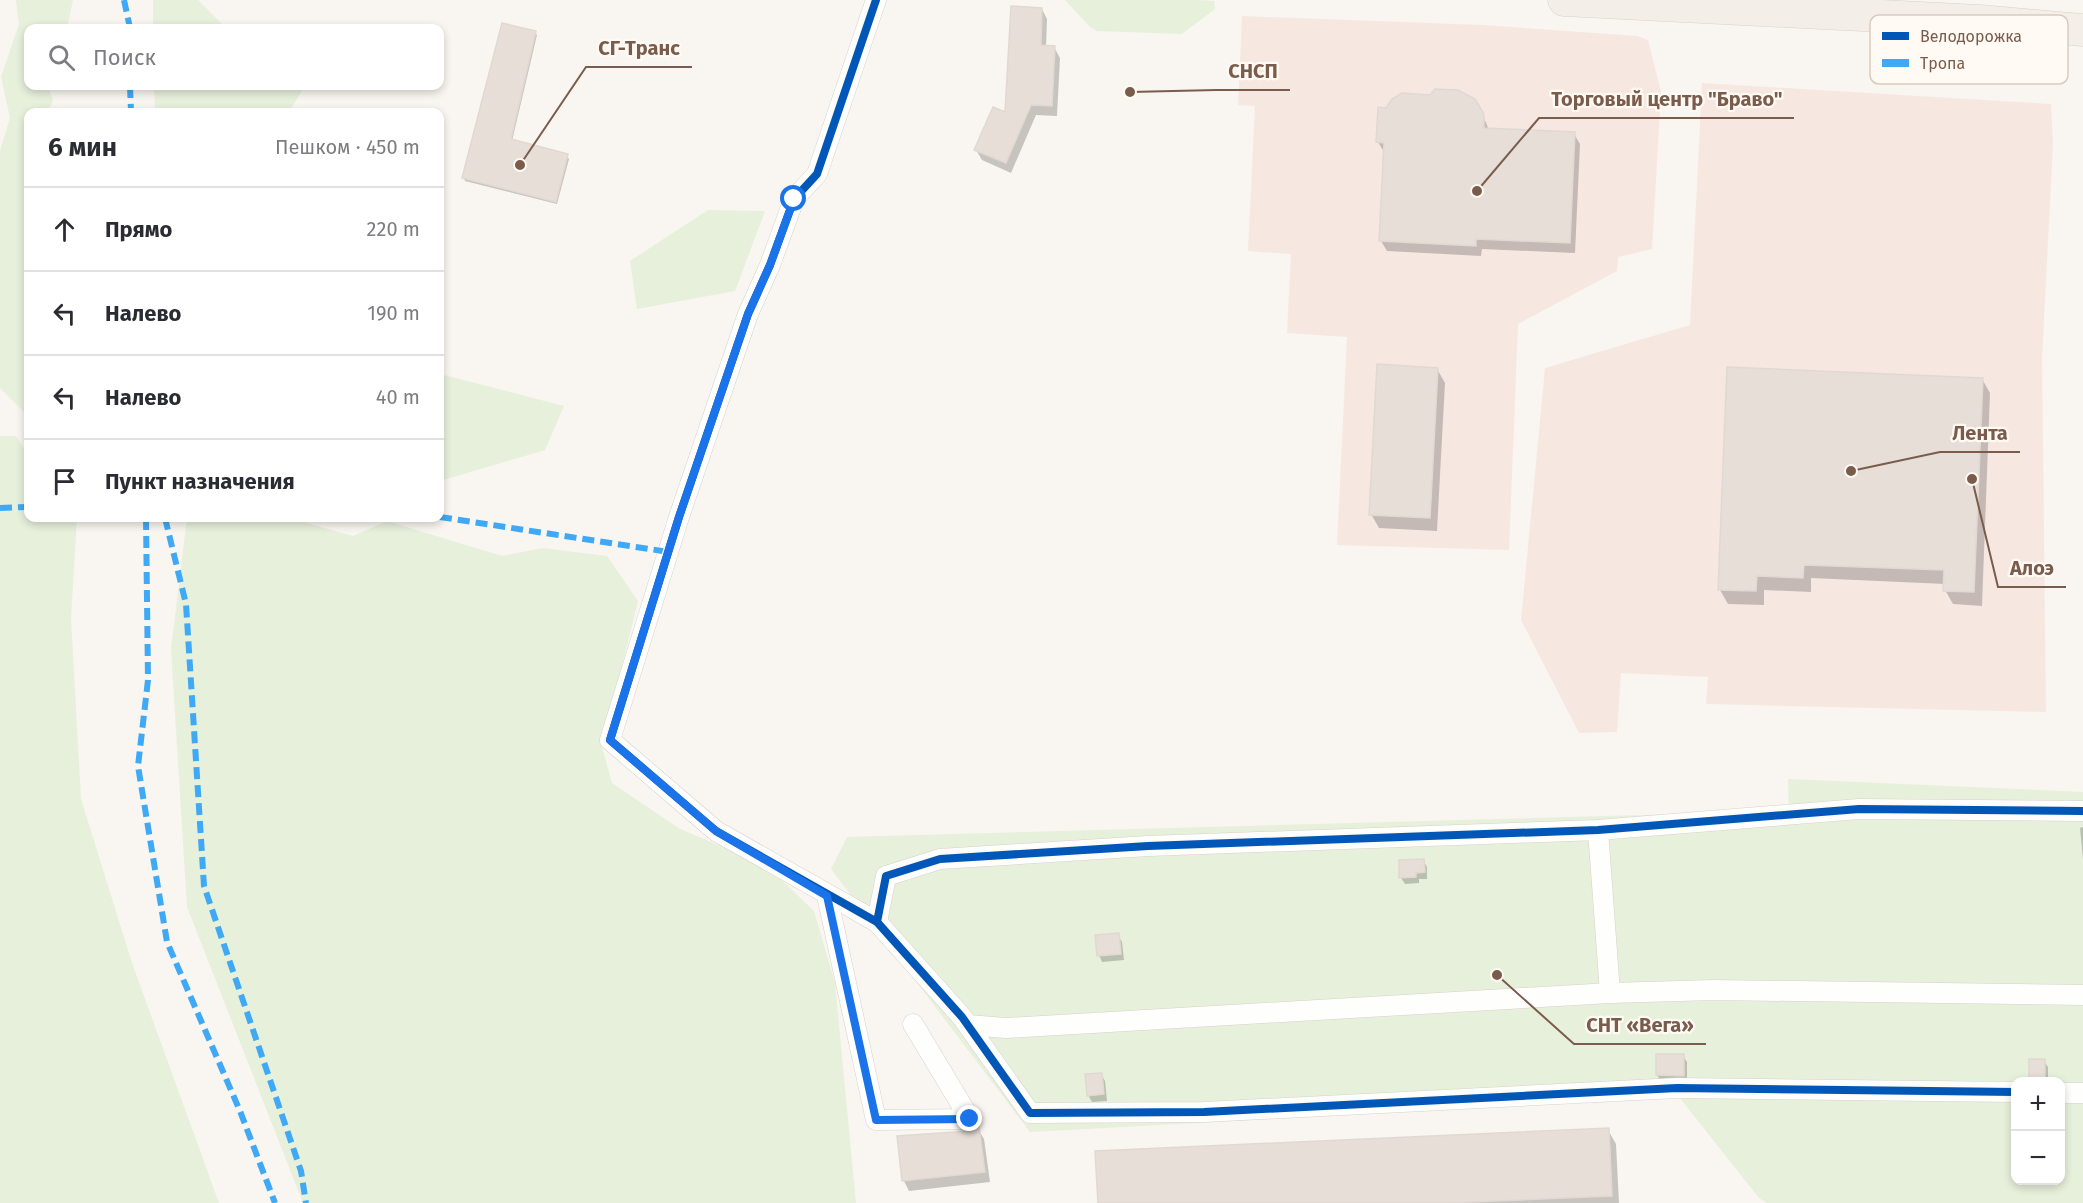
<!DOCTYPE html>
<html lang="ru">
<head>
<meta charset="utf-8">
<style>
	:root { --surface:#fff; --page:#f2f2f3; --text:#2b2b33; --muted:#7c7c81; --line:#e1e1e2 }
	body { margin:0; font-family:"Fira Sans",sans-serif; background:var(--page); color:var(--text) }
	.controls { position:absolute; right:18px; bottom:18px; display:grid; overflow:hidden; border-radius:12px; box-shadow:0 3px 9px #0003 }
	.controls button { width:54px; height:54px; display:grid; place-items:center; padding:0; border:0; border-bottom:2px solid var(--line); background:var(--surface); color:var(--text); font:30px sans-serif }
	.stop { position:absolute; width:18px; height:18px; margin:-14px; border:4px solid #1a73e8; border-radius:50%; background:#fff }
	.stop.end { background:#1a73e8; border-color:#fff; box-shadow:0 2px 6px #0008 }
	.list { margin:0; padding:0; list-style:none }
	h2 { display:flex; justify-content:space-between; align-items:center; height:78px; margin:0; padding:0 24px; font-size:26px }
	h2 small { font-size:20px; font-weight:400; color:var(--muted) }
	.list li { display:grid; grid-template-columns:39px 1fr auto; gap:18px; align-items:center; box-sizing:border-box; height:84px; padding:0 24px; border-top:2px solid var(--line) }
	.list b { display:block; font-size:22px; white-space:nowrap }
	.list em { font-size:20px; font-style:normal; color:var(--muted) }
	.icon { flex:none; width:33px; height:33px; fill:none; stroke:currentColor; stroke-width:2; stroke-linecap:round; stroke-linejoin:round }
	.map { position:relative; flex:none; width:2083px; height:1203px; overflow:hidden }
	.search { position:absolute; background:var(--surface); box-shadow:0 3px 9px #0003; left:24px; top:24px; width:420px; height:66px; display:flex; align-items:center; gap:15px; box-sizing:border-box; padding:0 21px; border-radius:12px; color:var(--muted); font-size:22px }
	.panel { position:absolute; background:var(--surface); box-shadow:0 3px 9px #0003; left:24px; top:108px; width:420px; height:414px; border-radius:12px }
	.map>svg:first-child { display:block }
	.commercial { fill:#f6e8e1 }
	.green { fill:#e7f0db; fill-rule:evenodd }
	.shadow { fill:#0003 }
	.building { fill:#e6ded7; stroke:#e2d8d2; stroke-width:1.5 }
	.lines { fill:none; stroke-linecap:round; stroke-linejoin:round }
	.minor-casing { stroke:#d7d1cb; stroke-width:21 }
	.primary-casing { stroke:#dad1cc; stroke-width:33 }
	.minor { stroke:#fefefd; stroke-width:20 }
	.primary { stroke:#f3eee8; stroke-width:32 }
	.quiet { stroke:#3fa9f5; stroke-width:6; stroke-dasharray:12 6; stroke-linecap:butt }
	.cycleway-casing { stroke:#fffaf3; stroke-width:11 }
	.cycleway { stroke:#0057b8; stroke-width:8 }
	.route { stroke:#1a73e8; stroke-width:8 }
	.key { fill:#fffaf3; stroke:#d7cbc1; stroke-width:1.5 }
	.key-label { font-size:16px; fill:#7a5c4d }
	.leader { fill:none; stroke:#7a5c4d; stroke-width:2 }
	.callout-dot { fill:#7a5c4d; stroke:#fffaf3; stroke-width:2 }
	.callout-label { font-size:20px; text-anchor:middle; font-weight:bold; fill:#7a5c4d; stroke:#fffaf3; stroke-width:4.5; stroke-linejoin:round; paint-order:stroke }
</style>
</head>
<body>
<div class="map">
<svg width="2083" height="1203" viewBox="0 0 2083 1203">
	<rect width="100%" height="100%" fill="#f9f5f0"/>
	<!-- commercial -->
	<path class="commercial" d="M1242,16L1482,25L1637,36L1648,40L1661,92L1652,249L1618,257L1617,271L1518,324L1509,550L1337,545L1347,337L1287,333L1291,254L1248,251L1255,106L1238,105Z
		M1702,83L2051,104L2053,145L2042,358L2046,712L1706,704L1708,677L1621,673L1617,732L1579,733L1521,620L1545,368L1690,325Z"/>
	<!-- green -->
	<path class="green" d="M16,0H73L67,28H28V86H48L53,101L47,112H28V416L0,388V151L10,118L1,77L19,24Z
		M153,0H198L226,28H153Z
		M1065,0H1197L1214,1L1215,9L1182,34L1097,31L1090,27Z
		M154,86H297L303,89L289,112H155Z
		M708,210L765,211L735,291L637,309L630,261Z
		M440,374L564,406L545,450L440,481Z
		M0,436H16L28,455V518H77L71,618L81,799L132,963L219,1203H0Z
		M187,518H289L353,536L387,521L502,556L543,548L607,556L638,601L602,747L612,783L680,829L766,865L814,911L835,983L856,1203H303L187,907L171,649Z
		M1788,779L2083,792V1203H1767L1759,1198L1679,1097L1030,1132L831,869L847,837L1789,811ZM2016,1082H2060V1180H2016Z"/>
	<!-- shadow -->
	<path class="shadow" d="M1042,9L1047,19L1046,47H1054L1060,58L1057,116L1036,115L1011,173L982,160L976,150L1007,114Z
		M535,33L537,35L512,141L567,156L569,159L557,204L465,181L464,178Z
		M1479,106L1489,130L1574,134L1580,144L1575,253L1482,249L1481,256L1387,251L1381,241L1384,152L1378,142Z
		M1437,369L1445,383L1437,531L1379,528L1371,514Z
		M1982,379L1990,393L1982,606L1953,604L1945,590V584L1811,578V592L1764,590V605L1728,604L1720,590Z
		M2083,827V859L2080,828Z
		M1423,860L1427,867V879H1419V883L1405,884L1401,878Z
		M1118,935L1122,942L1124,960L1102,962L1099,955Z
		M1683,1056L1687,1062V1082L1661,1081L1657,1075Z
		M2044,1061L2048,1067V1082H2031Z
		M1101,1074L1105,1081L1107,1101L1092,1102L1088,1095Z
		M978,1129L984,1139L990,1182L909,1191L904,1181Z
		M1608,1130L1616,1144L1619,1203H1099Z"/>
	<!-- building -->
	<path class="building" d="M1011,6L1042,8L1041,45L1055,46L1052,106L1031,105L1006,163L974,150L993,107L1005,112Z
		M502,23L536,31L511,139L568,154L556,202L462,178Z
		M1435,89L1458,90L1475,99L1484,114V128L1575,132L1570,243L1476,239V246L1379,241L1384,143L1376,142L1378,107L1386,108L1392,99L1402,93L1430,95Z
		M1377,364L1438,368L1430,518L1369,515Z
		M1727,367L1983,378L1974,592L1943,591L1944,570L1804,565L1803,578L1757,576L1756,591L1718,590Z
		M1424,859L1425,872L1416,873V877L1399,878V860Z
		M1119,933L1121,954L1097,956L1095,935Z
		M1656,1054H1684V1076L1656,1075Z
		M2029,1059H2045V1081H2029Z
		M1102,1073L1104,1094L1087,1096L1085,1074Z
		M979,1127L985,1172L902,1181L897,1136L970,1131Z
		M1609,1128L1612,1196L1446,1203H1098L1095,1151Z"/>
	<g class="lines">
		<defs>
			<path id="minor" d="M876,0L817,174L794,199L770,265L748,314L679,517L610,740L716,831L877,922L962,1017L1030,1113L1204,1112L1677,1088L2016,1092
				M1598,830L1610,993
				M827,896L876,1120L970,1119L913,1024
				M877,922L886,876L940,859L1148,846L1598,830L1859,809L2083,811
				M968,1025L1006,1028L1610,993L1714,990L2083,995
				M2060,1093H2083"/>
			<path id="primary" d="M1564,0L1980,21L2083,30"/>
		</defs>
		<!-- minor casing -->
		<use href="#minor" class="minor-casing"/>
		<!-- primary casing -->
		<use href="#primary" class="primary-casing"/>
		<!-- minor -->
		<use href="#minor" class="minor"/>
		<!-- primary -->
		<use href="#primary" class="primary"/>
		<!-- quiet -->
		<path class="quiet" d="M124,0L130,28
			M130,86L131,112
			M0,508L28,507
			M440,517L669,552
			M146,518L148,680L138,766L167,942L240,1111L275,1203
			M165,518L186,604L204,886L301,1171L306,1203"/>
		<defs>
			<path id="cycleway" d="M876,0L817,174L794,199L770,265L748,314L679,517L610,740L716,831L877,922L962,1017L1030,1113L1204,1112L1677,1088L2016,1092
				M877,922L886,876L940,859L1148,846L1598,830L1859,809L2083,811"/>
		</defs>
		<!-- cycleway casing -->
		<use href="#cycleway" class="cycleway-casing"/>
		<!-- cycleway -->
		<use href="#cycleway" class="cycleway"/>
	</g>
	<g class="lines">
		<!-- route -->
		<path class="route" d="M794,199L770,265L748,314L679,517L610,740L716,831L827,896L876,1120L970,1119"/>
	</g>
	<!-- legend -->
	<rect x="1870" y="15" width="198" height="69" rx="9" class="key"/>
	<rect x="1882" y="32" width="27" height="8" fill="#0057b8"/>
	<rect x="1882" y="59" width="27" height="8" fill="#3fa9f5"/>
	<g class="key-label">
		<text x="1920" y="42">Велодорожка</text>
		<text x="1920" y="69">Тропа</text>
	</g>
	<!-- callouts -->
	<path class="leader" d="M520 165L586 67H692M1130 92L1216 90H1290M1477 191L1539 118H1794M1851 471L1940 452H2020M1972 479L1998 587H2066M1497 975L1574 1044H1706"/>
	<g class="callout-dot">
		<circle cx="520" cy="165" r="6"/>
		<circle cx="1130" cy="92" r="6"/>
		<circle cx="1477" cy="191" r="6"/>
		<circle cx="1851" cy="471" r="6"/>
		<circle cx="1972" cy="479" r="6"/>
		<circle cx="1497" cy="975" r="6"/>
	</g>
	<g class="callout-label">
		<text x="639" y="55">СГ-Транс</text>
		<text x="1253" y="78">СНСП</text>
		<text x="1667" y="106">Торговый центр "Браво"</text>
		<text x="1980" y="440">Лента</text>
		<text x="2032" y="575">Алоэ</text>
		<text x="1640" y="1032">СНТ «Вега»</text>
	</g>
</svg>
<div class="controls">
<button>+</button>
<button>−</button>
</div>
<div class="stop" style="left:794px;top:199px"></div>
<div class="stop end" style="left:970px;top:1119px"></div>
<div class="search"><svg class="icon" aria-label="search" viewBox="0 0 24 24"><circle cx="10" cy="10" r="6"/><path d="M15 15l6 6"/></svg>Поиск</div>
<section class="panel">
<h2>6 мин<small>Пешком · 450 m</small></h2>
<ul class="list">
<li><svg class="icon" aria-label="ahead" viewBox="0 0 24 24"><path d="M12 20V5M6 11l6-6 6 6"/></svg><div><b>Прямо</b></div><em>220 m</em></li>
<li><svg class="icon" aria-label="left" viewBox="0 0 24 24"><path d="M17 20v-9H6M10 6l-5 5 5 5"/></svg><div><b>Налево</b></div><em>190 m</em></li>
<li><svg class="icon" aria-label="left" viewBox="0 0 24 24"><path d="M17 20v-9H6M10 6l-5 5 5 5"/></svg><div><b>Налево</b></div><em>40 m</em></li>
<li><svg class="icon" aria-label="arrive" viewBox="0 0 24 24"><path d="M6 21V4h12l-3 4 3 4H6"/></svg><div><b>Пункт назначения</b></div></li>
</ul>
</section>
</div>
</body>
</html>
